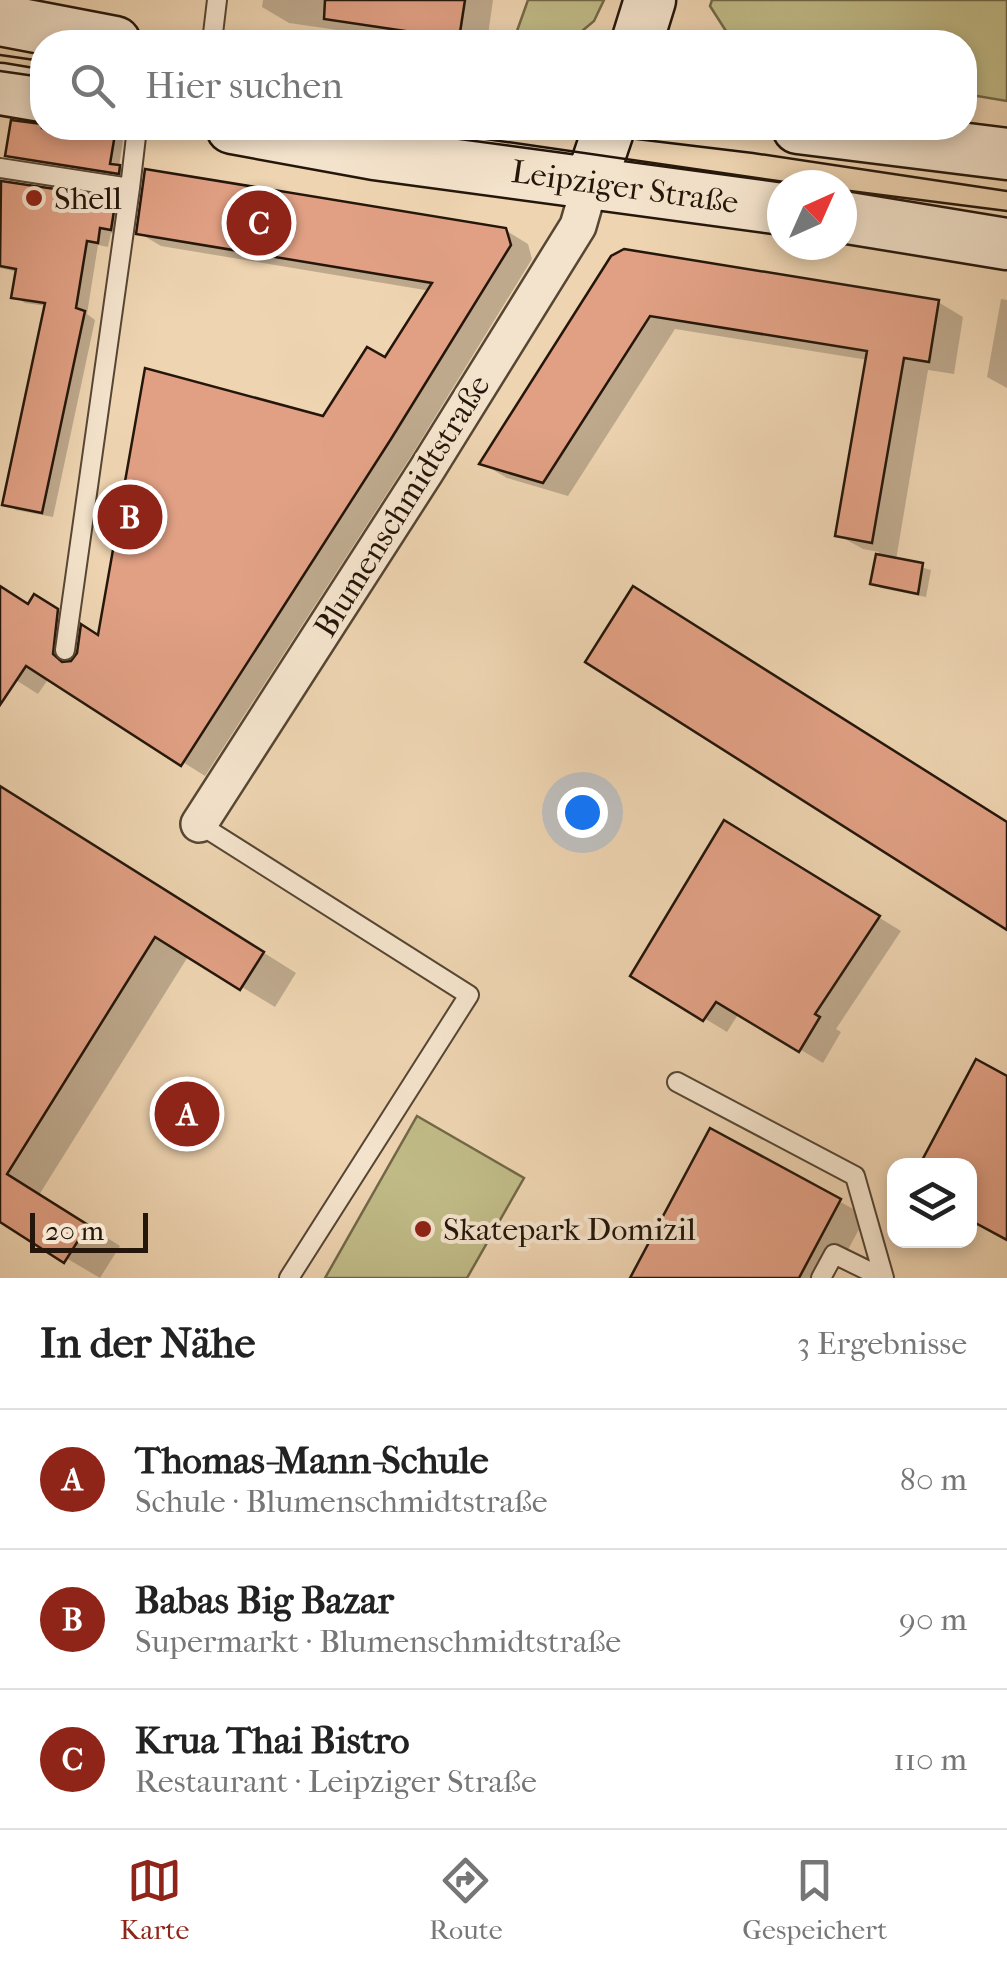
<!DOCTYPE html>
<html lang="de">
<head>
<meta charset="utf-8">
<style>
	:root { --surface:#fff; --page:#f2f2f2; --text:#222; --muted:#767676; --line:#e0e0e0; --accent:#8f2418 }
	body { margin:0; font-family:"IM FELL French Canon",serif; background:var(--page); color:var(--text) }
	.controls { position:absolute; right:30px; bottom:30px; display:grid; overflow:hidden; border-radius:20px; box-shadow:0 5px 15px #0003 }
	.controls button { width:90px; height:90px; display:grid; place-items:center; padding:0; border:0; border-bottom:2px solid var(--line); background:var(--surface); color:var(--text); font:50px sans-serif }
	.compass { position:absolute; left:767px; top:170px; width:90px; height:90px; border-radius:50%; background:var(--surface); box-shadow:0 5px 15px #0003; rotate:45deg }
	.scale { position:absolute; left:30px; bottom:25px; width:118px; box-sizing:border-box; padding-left:10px; border:5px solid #24160a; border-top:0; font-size:28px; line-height:35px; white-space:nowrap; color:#24160a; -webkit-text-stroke:8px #f4e3cc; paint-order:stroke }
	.you { position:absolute; left:582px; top:812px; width:35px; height:35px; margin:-25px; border:8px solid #fff; border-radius:50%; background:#1a73e8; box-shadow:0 0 0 15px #1a73e833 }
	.badge { display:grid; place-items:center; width:65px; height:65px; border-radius:50%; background:var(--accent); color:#fff; font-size:32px; font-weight:700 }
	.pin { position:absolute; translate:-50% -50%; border:5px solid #fff; box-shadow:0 2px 10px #0006 }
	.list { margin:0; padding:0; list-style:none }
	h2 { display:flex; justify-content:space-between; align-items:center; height:130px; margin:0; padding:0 40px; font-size:42px }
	h2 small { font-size:32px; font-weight:400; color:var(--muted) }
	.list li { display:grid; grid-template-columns:65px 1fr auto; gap:30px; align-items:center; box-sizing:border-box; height:140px; padding:0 40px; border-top:2px solid var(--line) }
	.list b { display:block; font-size:38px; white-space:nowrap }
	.list p { margin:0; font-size:32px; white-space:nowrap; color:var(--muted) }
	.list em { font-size:32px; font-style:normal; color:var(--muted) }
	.icon { flex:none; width:55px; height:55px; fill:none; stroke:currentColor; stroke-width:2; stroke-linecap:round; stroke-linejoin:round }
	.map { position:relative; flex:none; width:1007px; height:1278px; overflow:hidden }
	.search { position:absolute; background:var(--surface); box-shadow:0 5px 15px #0003; left:30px; right:30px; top:30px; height:110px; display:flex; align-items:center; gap:25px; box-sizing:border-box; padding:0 35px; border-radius:40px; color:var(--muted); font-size:38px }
	.sheet { height:550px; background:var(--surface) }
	nav { display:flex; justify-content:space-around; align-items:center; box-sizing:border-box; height:140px; border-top:2px solid var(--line); background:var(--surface); font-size:28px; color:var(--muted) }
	nav a { display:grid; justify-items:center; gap:5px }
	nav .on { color:var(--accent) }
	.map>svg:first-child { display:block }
	.green { fill:#c0bb87; stroke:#726848; stroke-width:2.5 }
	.shadow { fill:#0003 }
	.building { fill:#e1a084; stroke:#24160a; stroke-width:2.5 }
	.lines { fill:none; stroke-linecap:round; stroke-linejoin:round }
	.lane-casing { stroke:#564634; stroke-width:22 }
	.street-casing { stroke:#564634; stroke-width:40 }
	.secondary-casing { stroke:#24160a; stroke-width:55 }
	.lane { stroke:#f4e3cc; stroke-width:18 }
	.street { stroke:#f4e3cc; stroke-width:35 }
	.secondary { stroke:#f4e3cc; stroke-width:50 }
	.tram { stroke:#24160a; stroke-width:2.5 }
	.poi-dot { fill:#8f2418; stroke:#f4e3cc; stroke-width:4 }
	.labels { text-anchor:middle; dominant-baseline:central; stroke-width:8; stroke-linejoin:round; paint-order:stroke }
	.street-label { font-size:32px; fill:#24160a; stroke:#f4e3cc }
	.poi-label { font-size:32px; fill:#24160a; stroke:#f4e3cc; text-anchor:start }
</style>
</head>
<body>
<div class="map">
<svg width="1007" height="1278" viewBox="0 0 1007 1278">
	<rect width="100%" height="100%" fill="#eed4b1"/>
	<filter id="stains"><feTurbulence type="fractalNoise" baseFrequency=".002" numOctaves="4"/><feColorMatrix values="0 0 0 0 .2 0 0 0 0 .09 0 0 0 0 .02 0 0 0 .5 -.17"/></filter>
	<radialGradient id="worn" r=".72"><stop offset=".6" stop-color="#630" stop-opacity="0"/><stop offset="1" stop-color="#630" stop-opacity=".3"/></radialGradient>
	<!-- green -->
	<path class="green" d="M528,0H604L594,21L569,42H513Z
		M712,0H1007V101L965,94L964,42H733L710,6Z
		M417,1116L524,1178L467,1278H325Z"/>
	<!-- shadow -->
	<path class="shadow" d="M263,0H493L487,42H420L289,23L262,7Z
		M38,127L116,129L124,134L119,167L128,173L127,177L17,160L8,155Z
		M0,187L115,201L126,207L122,235L111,233L108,247L98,245L87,314L95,320L53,517L16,510L5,503L47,306L25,303L14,296L18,272L0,268Z
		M505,230L528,244L532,259L413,453L205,776L49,678L38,694L0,670V587L29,606L57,610L100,638L386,361L431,291L161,246L139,233Z
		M613,258L938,302L963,317L954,374L928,370L896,560L931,570L926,597L881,588L873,583L879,552L863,549L838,535L868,360L675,329L568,496L507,478L483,464Z
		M1001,299L1007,300V388L987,377Z
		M0,787L296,973L275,1007L189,955L39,1195L120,1246L100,1278L0,1219Z
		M748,837L901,931L836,1029L841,1032L823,1063L739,1013L727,1032L633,975Z
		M711,1131L866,1216L833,1278H633Z"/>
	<!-- building -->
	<path class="building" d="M325,0H465L459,39L324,19Z
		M11,120L42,124V128H116L110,164L120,165L119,174L5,156Z
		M145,169L506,228L511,245L391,439L181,766L26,666L0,705V586L28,604L34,594L58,609L53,654L62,662L71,661L77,653L81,624L98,635L145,368L323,416L367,347L385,357L432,283L136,234Z
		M1,181L116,198L111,230L100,228L98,243L87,241L76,308L85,311L42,513L2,505L45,303L11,298L16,269L0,266Z
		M624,249L939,300L929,362L904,358L872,543L835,536L867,351L650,316L543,483L479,464L611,256Z
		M876,554L923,563L918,594L870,584Z
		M633,586L1007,822V930L585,662Z
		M0,786L264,952L240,990L155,937L7,1174L88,1225L64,1263L0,1222Z
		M724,820L880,916L815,1014L820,1017L799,1052L716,1002L703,1021L630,976Z
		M976,1059L1007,1076V1240L970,1220V1166H919Z
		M710,1128L841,1199L799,1278H630Z"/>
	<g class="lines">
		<defs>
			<path id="lane" d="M212,42L217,0
				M0,168L130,188L137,128
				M65,650L130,188
				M199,824L469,995L289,1278
				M677,1082L855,1176L884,1278
				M821,1278L834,1254L883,1278"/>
			<path id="street" d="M199,824L426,471L578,226L591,181"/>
			<path id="secondary" d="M0,20L115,42
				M637,42L650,0
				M0,89L42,96
				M232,128L374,154L782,209
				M798,128L1007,154
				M591,181L609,128
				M842,217L1007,244"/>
		</defs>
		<!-- lane casing -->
		<use href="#lane" class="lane-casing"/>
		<!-- street casing -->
		<use href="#street" class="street-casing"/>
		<!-- secondary casing -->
		<use href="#secondary" class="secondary-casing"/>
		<!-- lane -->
		<use href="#lane" class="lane"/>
		<!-- street -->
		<use href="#street" class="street"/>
		<!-- secondary -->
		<use href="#secondary" class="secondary"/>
		<!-- tram -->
		<path class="tram" d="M0,55L42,61
			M0,71L42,77
			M410,128L806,185
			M545,128L753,153L1007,191
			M842,190L1007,211"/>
	</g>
	<!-- markers -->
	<g class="poi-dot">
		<circle cx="34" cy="198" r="10"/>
		<circle cx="423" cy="1229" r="10"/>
	</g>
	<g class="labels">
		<!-- street labels -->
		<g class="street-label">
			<text transform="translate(625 187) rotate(8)">Leipziger Straße</text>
			<text transform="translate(402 506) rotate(-58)">Blumenschmidtstraße</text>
		</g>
		<!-- poi labels -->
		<g class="poi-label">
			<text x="54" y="198">Shell</text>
			<text x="443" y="1229">Skatepark Domizil</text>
		</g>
	</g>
	<rect width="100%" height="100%" filter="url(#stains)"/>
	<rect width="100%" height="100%" fill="url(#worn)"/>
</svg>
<div class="controls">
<button><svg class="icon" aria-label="layers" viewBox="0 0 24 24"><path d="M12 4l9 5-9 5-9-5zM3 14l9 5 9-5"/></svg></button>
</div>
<svg class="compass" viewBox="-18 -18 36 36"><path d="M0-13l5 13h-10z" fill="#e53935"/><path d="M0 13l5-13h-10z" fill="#767676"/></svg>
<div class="scale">20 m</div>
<div class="you"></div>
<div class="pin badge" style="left:187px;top:1114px">A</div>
<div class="pin badge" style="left:130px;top:517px">B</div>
<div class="pin badge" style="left:259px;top:223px">C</div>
<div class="search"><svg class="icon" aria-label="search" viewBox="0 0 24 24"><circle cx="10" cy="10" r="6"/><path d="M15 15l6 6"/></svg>Hier suchen</div>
</div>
<section class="sheet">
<h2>In der Nähe<small>3 Ergebnisse</small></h2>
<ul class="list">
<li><span class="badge">A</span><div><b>Thomas-Mann-Schule</b><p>Schule · Blumenschmidtstraße</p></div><em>80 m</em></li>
<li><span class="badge">B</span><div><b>Babas Big Bazar</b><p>Supermarkt · Blumenschmidtstraße</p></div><em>90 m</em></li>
<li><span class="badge">C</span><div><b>Krua Thai Bistro</b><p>Restaurant · Leipziger Straße</p></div><em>110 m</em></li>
</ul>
</section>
<nav>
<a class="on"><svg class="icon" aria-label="map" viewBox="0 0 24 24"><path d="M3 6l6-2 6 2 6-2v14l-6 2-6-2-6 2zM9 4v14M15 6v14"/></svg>Karte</a>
<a><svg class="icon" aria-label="directions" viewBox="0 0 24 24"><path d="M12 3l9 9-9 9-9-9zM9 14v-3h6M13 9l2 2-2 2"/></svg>Route</a>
<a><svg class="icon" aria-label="saved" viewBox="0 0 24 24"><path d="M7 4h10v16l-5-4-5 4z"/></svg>Gespeichert</a>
</nav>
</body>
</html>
